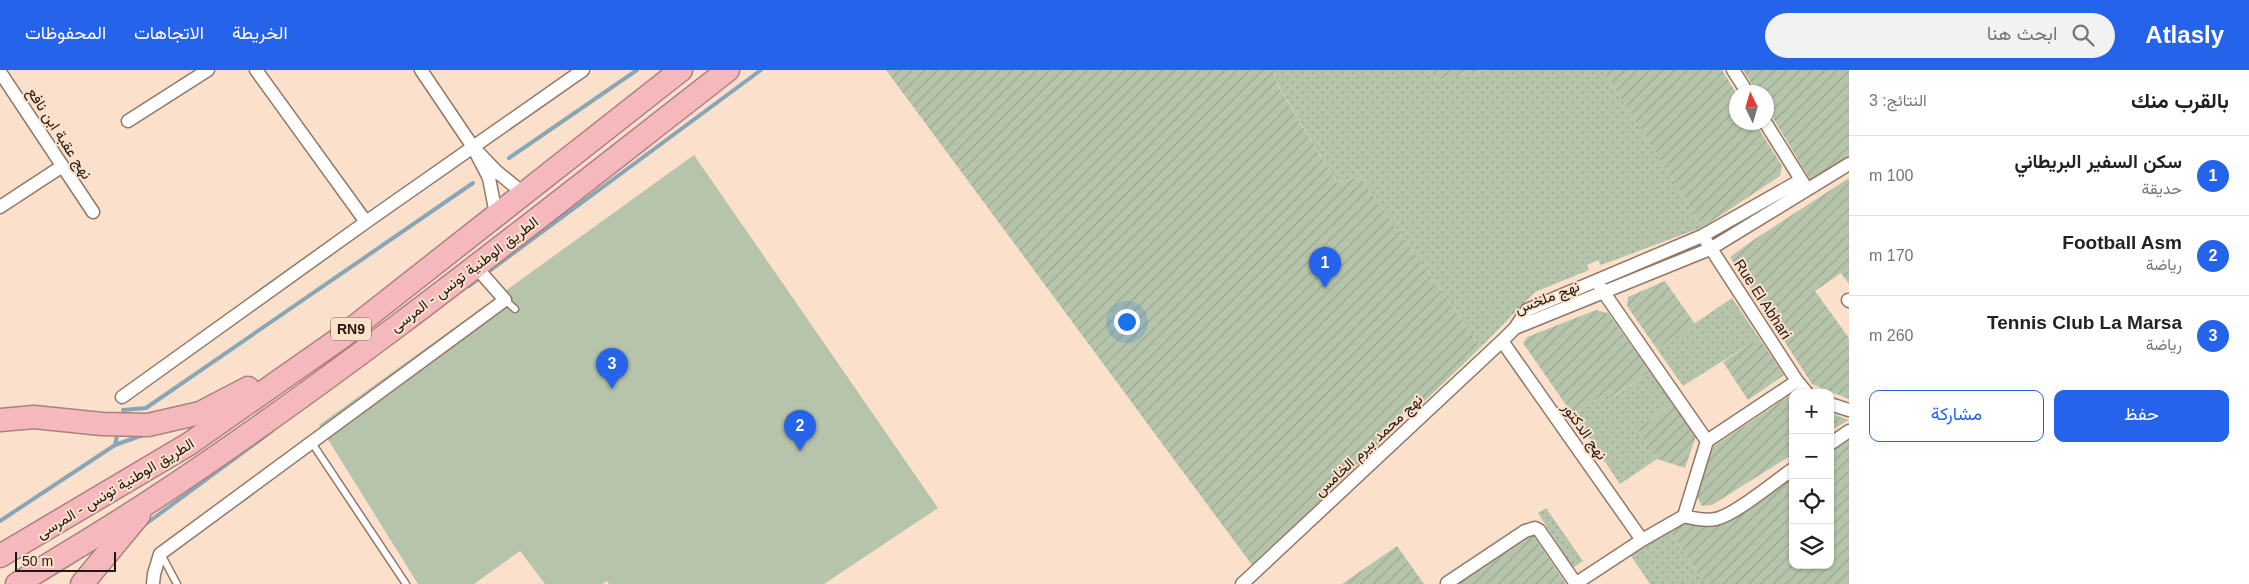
<!DOCTYPE html>
<html lang="ar">
<head>
<meta charset="utf-8">
<style>
	:root { --surface:#fff; --page:#f2f2f2; --text:#222; --muted:#767676; --line:#e0e0e0; --accent:#2563eb }
	body { margin:0; font-family:Helvetica,Vazirmatn,sans-serif; background:var(--page); color:var(--text); direction:rtl }
	.controls { position:absolute; right:15px; bottom:15px; display:grid; overflow:hidden; border-radius:10px; box-shadow:0 1px 4px #0004 }
	.controls button { width:45px; height:45px; display:grid; place-items:center; padding:0; border:0; border-bottom:1px solid var(--line); background:var(--surface); color:var(--text); font:25px sans-serif }
	.compass { position:absolute; left:1729px; top:15px; width:45px; height:45px; border-radius:50%; background:var(--surface); box-shadow:0 1px 4px #0004; rotate:355deg }
	.scale { position:absolute; left:15px; bottom:12px; width:101px; box-sizing:border-box; padding-left:5px; border:2px solid #231912; border-top:0; font-size:14px; line-height:18px; white-space:nowrap; color:#231912; -webkit-text-stroke:4px #fbe0cb; paint-order:stroke }
	.you { position:absolute; left:1126px; top:251px; width:18px; height:18px; margin:-12px; border:4px solid #fff; border-radius:50%; background:#1a73e8; box-shadow:0 0 0 8px #1a73e833 }
	.badge { display:grid; place-items:center; width:32px; height:32px; border-radius:50%; background:var(--accent); color:#fff; font-size:16px; font-weight:700 }
	.pin { position:absolute; translate:-50% -41px; filter:drop-shadow(0 1px 2px #0008) }
	.pin::after { content:''; position:absolute; top:26px; width:18px; height:15px; background:inherit; clip-path:polygon(0 0,100% 0,50% 100%) }
	.list { margin:0; padding:0; list-style:none }
	h2 { display:flex; justify-content:space-between; align-items:center; height:65px; margin:0; padding:0 20px; font-size:21px }
	h2 small { font-size:16px; font-weight:400; color:var(--muted) }
	.list li { display:grid; grid-template-columns:32px 1fr auto; gap:15px; align-items:center; box-sizing:border-box; height:80px; padding:0 20px; border-top:1px solid var(--line) }
	.list b { display:block; font-size:19px; white-space:nowrap }
	.list p { margin:0; font-size:16px; white-space:nowrap; color:var(--muted) }
	.list em { font-size:16px; font-style:normal; color:var(--muted) }
	.actions { display:flex; gap:10px; padding:15px 20px }
	.actions a { flex:1; padding:11px 0; border:1px solid var(--accent); border-radius:10px; text-align:center; font-size:18px; color:var(--accent) }
	.actions .main { background:var(--accent); color:#fff }
	.icon { flex:none; width:28px; height:28px; fill:none; stroke:currentColor; stroke-width:2; stroke-linecap:round; stroke-linejoin:round }
	.map { position:relative; flex:none; width:1849px; height:514px; overflow:hidden; direction:ltr }
	header { display:flex; align-items:center; gap:30px; box-sizing:border-box; height:70px; padding:0 25px; background:var(--accent); color:#fff }
	header strong { font-size:24px }
	nav { display:flex; gap:28px; margin-inline-start:auto; font-size:18px }
	.search { width:350px; height:45px; background:var(--page); display:flex; align-items:center; gap:12px; box-sizing:border-box; padding:0 18px; border-radius:28px; color:var(--muted); font-size:19px }
	main { display:flex }
	aside { flex:1; background:var(--surface) }
	.map>svg:first-child { display:block }
	.grass { fill:url(#grass-dots) }
	.park { fill:#b6c4ab }
	.garden { fill:url(#garden-furrows) }
	.lines { fill:none; stroke-linecap:round; stroke-linejoin:round }
	.stream { stroke:#87a7b8; stroke-width:4 }
	.lane-casing { stroke:#917866; stroke-width:9 }
	.street-casing { stroke:#917866; stroke-width:15 }
	.highway-casing { stroke:#ac8081; stroke-width:25 }
	.lane { stroke:#fff; stroke-width:6 }
	.street { stroke:#fff; stroke-width:12 }
	.highway { stroke:#f5b8bd; stroke-width:22 }
	.labels { text-anchor:middle; dominant-baseline:central; stroke-width:4; stroke-linejoin:round; paint-order:stroke }
	.shield { fill:#fbe0cb; stroke:#64554a; stroke-width:1 }
	.shield-label { font-size:14px; font-weight:bold; fill:#231912 }
	.street-label { font-size:15px; fill:#231912; stroke:#fbe0cb }
</style>
</head>
<body>
<header>
<strong>Atlasly</strong>
<div class="search"><svg class="icon" aria-label="search" viewBox="0 0 24 24"><circle cx="10" cy="10" r="6"/><path d="M15 15l6 6"/></svg>ابحث هنا</div>
<nav><a>الخريطة</a><a>الاتجاهات</a><a>المحفوظات</a></nav>
</header>
<main>
<aside>
<h2>بالقرب منك<small>النتائج: 3</small></h2>
<ul class="list">
<li><span class="badge">1</span><div><b>سكن السفير البريطاني</b><p>حديقة</p></div><em>100 m</em></li>
<li><span class="badge">2</span><div><b>Football Asm</b><p>رياضة</p></div><em>170 m</em></li>
<li><span class="badge">3</span><div><b>Tennis Club La Marsa</b><p>رياضة</p></div><em>260 m</em></li>
</ul>
<div class="actions"><a class="main">حفظ</a><a>مشاركة</a></div>
</aside>
<div class="map">
<svg width="1849" height="514" viewBox="0 0 1849 514">
	<defs>
		<pattern id="grass-dots" width="8" height="8" patternUnits="userSpaceOnUse" patternTransform="scale(1.25)"><rect width="8" height="8" fill="#b6c4ab"/><path d="M2 2h.1M6 6h.1" fill="none" stroke="#9ca892" stroke-width="1.8" stroke-linecap="round"/></pattern>
		<pattern id="garden-furrows" width="10" height="10" patternUnits="userSpaceOnUse" patternTransform="scale(1.25)"><rect width="10" height="10" fill="#b6c4ab"/><path d="M-1 1l2-2M0 10L10 0M9 11l2-2" fill="none" stroke="#9ca892"/></pattern>
	</defs>
	<rect width="100%" height="100%" fill="#fbe0cb"/>
	<!-- grass -->
	<path class="grass" d="M1274,0H1430L1436,10L1484,0H1603L1703,157L1601,195L1598,190L1587,195L1589,200L1535,222L1481,277L1360,107L1337,113L1278,15Z
		M1732,228L1759,268L1683,316L1657,279Z
		M1650,302L1673,334L1637,359L1657,389L1620,414L1573,345L1608,321L1613,327Z
		M1546,438L1583,491L1573,498L1538,443Z
		M1667,457L1705,514H1650L1629,483Z"/>
	<!-- park -->
	<path class="park" d="M694,85L938,438L824,514H609L607,511L602,514H545L520,481L474,514H418L319,355Z"/>
	<!-- garden -->
	<path class="garden" d="M886,0H1274L1278,16L1337,113L1360,107L1481,277L1410,345L1405,342L1392,353L1393,361L1252,495Z
		M1430,0H1484L1436,10Z
		M1603,0H1722L1736,23V52L1755,53L1782,96L1780,106L1703,157Z
		M1743,0H1849V87L1811,111L1767,38L1766,22H1757Z
		M1849,108V214L1841,203L1815,221L1849,268V329L1812,314L1730,187L1752,171Z
		M1665,211L1695,254L1657,279L1627,236L1628,227Z
		M1596,240L1608,243L1650,302L1612,327L1608,321L1573,345L1523,273L1527,267Z
		M1759,268L1784,305L1748,330L1723,292Z
		M1789,326L1793,328V384L1712,435L1702,436L1696,425L1711,378Z
		M1673,334L1696,366L1685,398L1657,389L1637,359Z
		M1830,343L1849,350L1830,361Z
		M1849,369V514H1705L1667,457L1683,447L1709,454L1793,406V495H1830V381Z
		M1531,462L1566,514H1457Z
		M1397,476L1424,514H1342Z"/>
	<g class="lines">
		<!-- stream -->
		<path class="stream" d="M509,88L637,0
			M469,216L761,0
			M123,340L146,338L473,113
			M115,375L118,361
			M0,451L115,375L143,365
			M143,456L272,361"/>
		<defs>
			<path id="lane" d="M505,230L515,239
				M312,373L406,514
				M161,484L177,514"/>
			<path id="street" d="M256,0L366,152
				M421,0L473,77
				M1733,0L1747,22
				M0,2L93,142
				M128,51L208,0
				M1765,52L1805,116
				M0,137L61,97
				M496,144L489,108L473,77L496,101L523,123
				M1706,171L1797,311L1807,323
				M1600,217L1707,371
				M1848,230L1849,231
				M1515,258L1710,179L1849,94
				M1502,271L1642,470
				M122,327L366,152L583,0
				M1830,334L1849,340
				M1830,374L1849,361
				M1684,446C1695,449 1705,451 1716,449C1736,444 1774,412 1793,399
				M1447,513L1525,461L1535,458L1539,460L1576,514
				M153,514L154,504L160,484L505,230L476,197
				M1242,514L1502,271L1515,258L1527,240L1702,166L1801,110
				M1575,514L1642,470L1684,446L1707,371L1797,311"/>
			<path id="highway" d="M0,350L34,347L102,354L148,355L200,343L248,318
				M0,486L189,374L339,269L681,0
				M17,514C62,486 108,459 152,430C352,298 539,147 728,0
				M82,514L139,445"/>
		</defs>
		<!-- lane casing -->
		<use href="#lane" class="lane-casing"/>
		<!-- street casing -->
		<use href="#street" class="street-casing"/>
		<!-- highway casing -->
		<use href="#highway" class="highway-casing"/>
		<!-- lane -->
		<use href="#lane" class="lane"/>
		<!-- street -->
		<use href="#street" class="street"/>
		<!-- highway -->
		<use href="#highway" class="highway"/>
	</g>
	<g class="labels">
		<!-- shield labels -->
		<rect class="shield" x="331" y="247.5" width="40" height="23" rx="4"/>
		<g class="shield-label">
			<text x="351" y="259">RN9</text>
		</g>
		<!-- street labels -->
		<g class="street-label">
			<text transform="translate(60 63) rotate(57)">نهج عقبة ابن نافع</text>
			<text transform="translate(464 204) rotate(-37)">الطريق الوطنية تونس - المرسى</text>
			<text transform="translate(1547 227) rotate(-21)">نهج ملخس</text>
			<text transform="translate(1763 229) rotate(57)">Rue El Abhari</text>
			<text transform="translate(1585 361) rotate(55)">نهج الدكتور</text>
			<text transform="translate(1368 375) rotate(-43)">نهج محمد بيرم الخامس</text>
			<text transform="translate(115 418) rotate(-31)">الطريق الوطنية تونس - المرسى</text>
		</g>
	</g>
</svg>
<div class="controls">
<button>+</button>
<button>−</button>
<button><svg class="icon" aria-label="locate" viewBox="0 0 24 24"><circle cx="12" cy="12" r="6"/><path d="M12 2v4M12 18v4M2 12h4M18 12h4"/></svg></button>
<button><svg class="icon" aria-label="layers" viewBox="0 0 24 24"><path d="M12 4l9 5-9 5-9-5zM3 14l9 5 9-5"/></svg></button>
</div>
<svg class="compass" viewBox="-18 -18 36 36"><path d="M0-13l5 13h-10z" fill="#e53935"/><path d="M0 13l5-13h-10z" fill="#767676"/></svg>
<div class="scale">50 m</div>
<div class="you"></div>
<div class="pin badge" style="left:1325px;top:218px">1</div>
<div class="pin badge" style="left:800px;top:381px">2</div>
<div class="pin badge" style="left:612px;top:319px">3</div>
</div>
</main>
</body>
</html>
